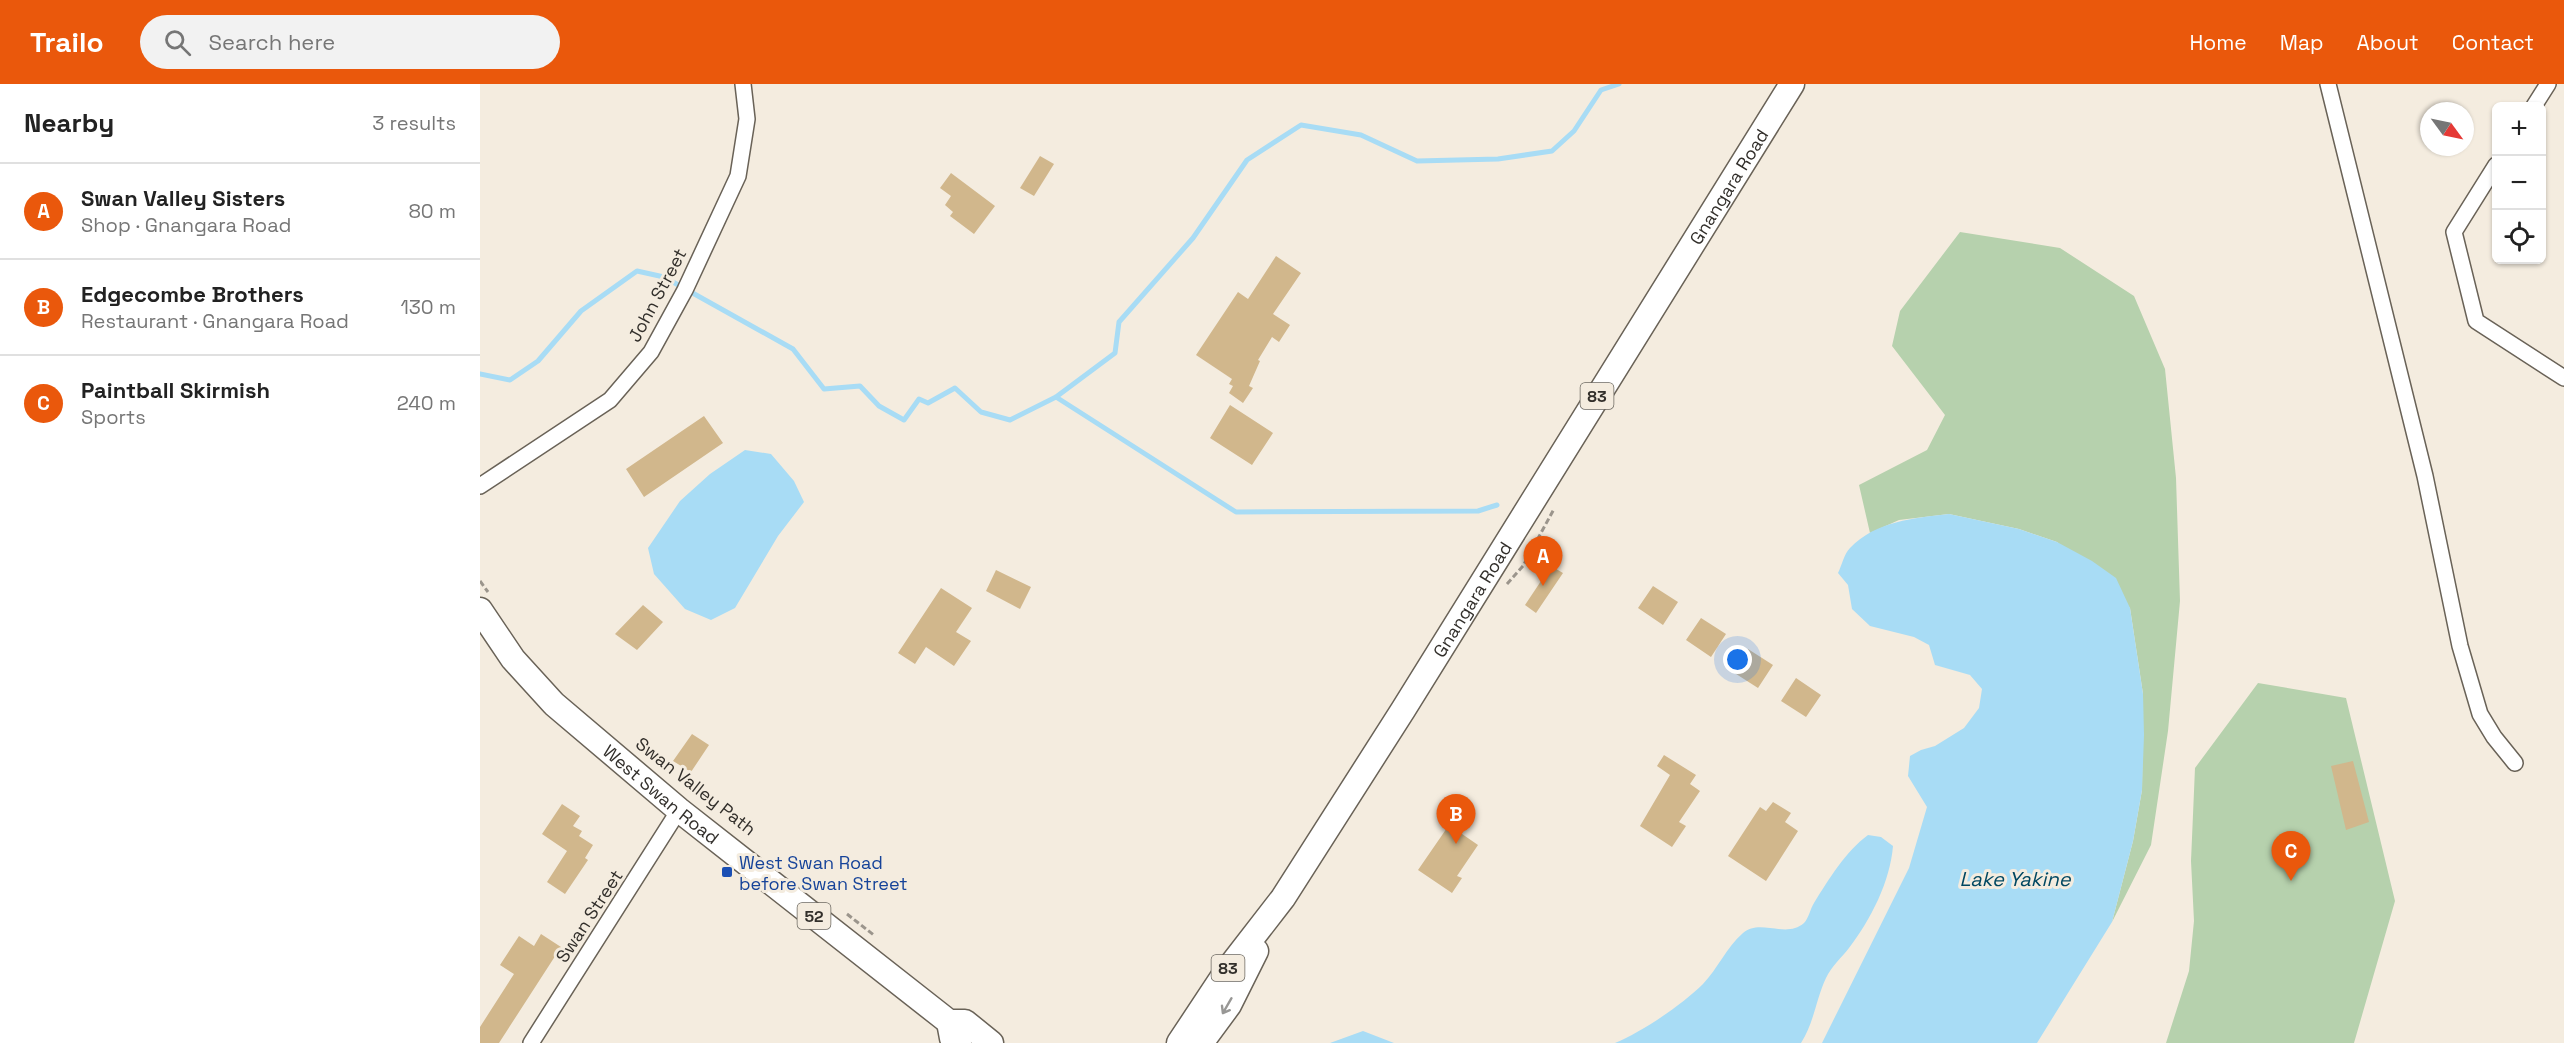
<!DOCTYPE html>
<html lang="en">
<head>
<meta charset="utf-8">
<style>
	:root { --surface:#fff; --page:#f2f2f2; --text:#222; --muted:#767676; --line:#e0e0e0; --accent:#ea580c }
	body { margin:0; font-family:"Space Grotesk",sans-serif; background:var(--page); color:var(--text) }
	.controls { position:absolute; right:18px; top:18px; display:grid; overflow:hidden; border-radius:9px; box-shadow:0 2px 4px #0004 }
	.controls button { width:54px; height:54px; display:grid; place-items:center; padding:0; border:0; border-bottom:2px solid var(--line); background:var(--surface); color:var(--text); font:30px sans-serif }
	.compass { position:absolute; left:1940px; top:18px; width:54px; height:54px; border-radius:50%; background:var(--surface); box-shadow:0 2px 4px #0004; rotate:123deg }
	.you { position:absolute; left:1258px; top:576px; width:21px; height:21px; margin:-15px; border:4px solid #fff; border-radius:50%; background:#1a73e8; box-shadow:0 0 0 9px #1a73e833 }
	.badge { display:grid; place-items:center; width:39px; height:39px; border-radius:50%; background:var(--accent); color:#fff; font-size:20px; font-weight:700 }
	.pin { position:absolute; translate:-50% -50px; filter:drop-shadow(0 2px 3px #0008) }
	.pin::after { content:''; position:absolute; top:32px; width:21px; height:18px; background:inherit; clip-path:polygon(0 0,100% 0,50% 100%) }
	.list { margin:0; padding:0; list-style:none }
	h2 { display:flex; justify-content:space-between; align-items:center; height:78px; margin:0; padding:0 24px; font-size:26px }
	h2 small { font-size:20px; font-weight:400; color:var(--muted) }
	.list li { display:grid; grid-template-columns:39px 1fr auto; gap:18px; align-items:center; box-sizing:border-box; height:96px; padding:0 24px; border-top:2px solid var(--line) }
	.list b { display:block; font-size:22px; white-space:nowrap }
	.list p { margin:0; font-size:20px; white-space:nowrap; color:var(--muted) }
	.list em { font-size:20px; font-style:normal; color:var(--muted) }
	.icon { flex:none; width:33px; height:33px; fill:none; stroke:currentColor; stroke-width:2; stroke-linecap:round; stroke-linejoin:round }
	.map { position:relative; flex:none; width:2084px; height:959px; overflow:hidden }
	header { display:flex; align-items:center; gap:36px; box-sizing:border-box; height:84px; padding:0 30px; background:var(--accent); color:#fff }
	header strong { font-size:28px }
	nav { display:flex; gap:33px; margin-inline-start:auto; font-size:21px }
	.search { width:420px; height:54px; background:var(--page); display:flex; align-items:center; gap:15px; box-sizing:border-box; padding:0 21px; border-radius:33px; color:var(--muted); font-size:22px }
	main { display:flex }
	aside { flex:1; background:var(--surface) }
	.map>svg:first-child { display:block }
	.green { fill:#b6d1ad }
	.water { fill:#a8dcf5 }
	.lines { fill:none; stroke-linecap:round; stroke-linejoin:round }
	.stream { stroke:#a8dcf5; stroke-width:5 }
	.building { fill:#d1b78c }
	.street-casing { stroke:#696257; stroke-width:18 }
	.primary-casing { stroke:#696257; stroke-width:27 }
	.path { stroke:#9b958c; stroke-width:3; stroke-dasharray:6 3; stroke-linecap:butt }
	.street { stroke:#fff; stroke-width:15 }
	.primary { stroke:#fff; stroke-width:24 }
	.oneway { stroke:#989795 }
	.transit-dot { fill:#1a4fb4; stroke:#f4ecdf; stroke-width:2 }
	.labels { text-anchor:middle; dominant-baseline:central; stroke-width:6; stroke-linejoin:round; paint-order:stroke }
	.shield { fill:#f4ecdf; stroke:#6c6861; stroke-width:1.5 }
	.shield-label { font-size:16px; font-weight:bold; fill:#322f2b }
	.street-label { font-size:18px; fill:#322f2b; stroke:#f4ecdf }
	.transit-label { font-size:18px; fill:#164399; stroke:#f4ecdf; text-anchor:start }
	.water-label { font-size:20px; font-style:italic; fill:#004761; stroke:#f4ecdf }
</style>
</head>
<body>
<header>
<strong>Trailo</strong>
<div class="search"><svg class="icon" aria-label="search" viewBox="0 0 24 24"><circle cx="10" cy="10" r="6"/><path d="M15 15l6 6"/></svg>Search here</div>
<nav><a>Home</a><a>Map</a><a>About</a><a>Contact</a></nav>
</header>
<main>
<aside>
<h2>Nearby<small>3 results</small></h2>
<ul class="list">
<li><span class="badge">A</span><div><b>Swan Valley Sisters</b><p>Shop · Gnangara Road</p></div><em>80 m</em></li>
<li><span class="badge">B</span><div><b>Edgecombe Brothers</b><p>Restaurant · Gnangara Road</p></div><em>130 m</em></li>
<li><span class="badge">C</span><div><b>Paintball Skirmish</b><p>Sports</p></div><em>240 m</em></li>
</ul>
</aside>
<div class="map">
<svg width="2084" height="959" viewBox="0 0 2084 959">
	<rect width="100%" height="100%" fill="#f4ecdf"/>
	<!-- green -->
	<path class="green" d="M1480,148L1580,164L1654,212L1685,285L1696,394L1700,517L1688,647L1671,761L1632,838L1653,757L1662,706L1663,610L1650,524L1577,458L1539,445L1469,430L1419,436L1390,449L1379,401L1447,366L1465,331L1412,262L1420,227Z
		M1778,599L1866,614L1915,817L1874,959H1686L1709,887L1714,837L1711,777L1715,684Z"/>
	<!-- water -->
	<path class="water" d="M265,366L291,370L314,397L324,418L298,452L255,524L231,536L205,525L174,490L168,464L200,417L230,390Z
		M1469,430L1539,445L1577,458L1612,477L1636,494L1650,524L1663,610L1664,651L1662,706L1653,757L1632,838L1557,959H1342L1429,784L1447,723L1428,692L1430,672L1441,666L1455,662L1484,644L1499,624L1502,605L1490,591L1455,581L1449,561L1434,553L1390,542L1372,525L1368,501L1358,489C1362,481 1364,470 1370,464C1396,437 1434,434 1469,430Z
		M1388,751L1401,753L1413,762C1410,798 1391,835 1369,864C1362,873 1351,883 1346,894C1336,915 1334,939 1321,959H1135C1162,948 1203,920 1223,900C1238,884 1246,864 1263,849C1280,834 1306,855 1324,839C1329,834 1330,825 1334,819C1349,795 1366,767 1388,751Z
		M883,947L914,959H850Z"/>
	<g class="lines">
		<!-- stream -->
		<path class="stream" d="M0,290L30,296L58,277L101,227L157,187L184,193L313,265L344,305L380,302L399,322L424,336L439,315L448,319L475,304L501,328L530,336L576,313L635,269L639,238L713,154L767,76L821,41L881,51L937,77L1018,75L1072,67L1094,47L1121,6L1139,0
			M576,313L756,428L998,427L1017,421"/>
	</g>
	<!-- building -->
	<path class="building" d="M560,72L574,80L554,112L540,104Z
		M471,89L515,122L494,150L470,132L473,128L465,121L471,112L460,104Z
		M796,172L821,189L793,230L810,241L799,258L792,253L778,276L780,277L769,302L773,304L763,319L749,309L753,302L749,300L752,295L716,271L758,208L768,215Z
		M750,321L793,349L772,381L730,354Z
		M224,332L243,359L164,413L146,385Z
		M1071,482L1083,489L1056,529L1045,521Z
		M516,486L551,503L540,525L506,507Z
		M1173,502L1198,518L1183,541L1158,524Z
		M461,504L492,524L476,548L491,557L474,582L446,563L435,580L418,569Z
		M163,521L183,538L157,566L135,550Z
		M1221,534L1246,550L1231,573L1206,556Z
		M1268,565L1293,581L1278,604L1253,588Z
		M1316,594L1341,611L1326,633L1301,617Z
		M212,650L229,661L211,688L193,677Z
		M1184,671L1216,691L1210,700L1220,707L1199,738L1206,742L1192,763L1160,742L1190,691L1177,682Z
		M1873,677L1889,738L1866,746L1851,682Z
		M1293,718L1311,729L1305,738L1318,747L1286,797L1248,772L1280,723L1286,727Z
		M82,720L100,732L93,742L102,747L99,752L113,761L105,774L108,776L85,810L67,798L87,767L62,750Z
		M969,741L998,761L977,792L982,794L972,809L938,786Z
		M61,850L81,863L19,959H0V943L34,890L20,881L39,852L54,862Z"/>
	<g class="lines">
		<defs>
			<path id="street" d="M1848,0L1945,392L1980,562L2000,630L2014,653L2035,679
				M2054,22L2068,0
				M2016,81L1974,148L1996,237L2084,294
				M0,402L130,316L171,268L205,206L258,92L267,35L263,0
				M51,959L199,726"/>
			<g id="primary">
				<path id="s1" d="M0,526L33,575L74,620L199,726L469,938H485L511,959"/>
				<path d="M469,938L472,954L479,959"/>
				<path id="s2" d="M699,959L748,885L803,814L923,626L1312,0"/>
				<path d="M721,959L749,921L776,867"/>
			</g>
		</defs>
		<!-- street casing -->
		<use href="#street" class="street-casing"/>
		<!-- primary casing -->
		<use href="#primary" class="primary-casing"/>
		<!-- path -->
		<path class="path" d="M0,497L8,508
			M1027,500L1043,482L1074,425
			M367,830L395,852"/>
		<!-- street -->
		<use href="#street" class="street"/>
		<!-- primary -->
		<use href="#primary" class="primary"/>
	</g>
	<!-- one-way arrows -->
	<defs><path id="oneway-shaft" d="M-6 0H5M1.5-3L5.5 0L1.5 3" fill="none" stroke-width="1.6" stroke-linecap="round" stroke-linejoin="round" transform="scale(1.5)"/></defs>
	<use class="oneway" href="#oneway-shaft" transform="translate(747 922) rotate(120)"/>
	<!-- markers -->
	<rect class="transit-dot" x="241" y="782" width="12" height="12" rx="3"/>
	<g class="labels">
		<!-- shield labels -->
		<g class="shield">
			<rect x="1100.5" y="299" width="33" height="26" rx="4.5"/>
			<rect x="317.5" y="819" width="33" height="26" rx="4.5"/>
			<rect x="731.5" y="871" width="33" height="26" rx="4.5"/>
		</g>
		<g class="shield-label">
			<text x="1117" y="312">83</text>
			<text x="334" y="832">52</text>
			<text x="748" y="884">83</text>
		</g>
		<!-- street labels -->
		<g class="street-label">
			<text stroke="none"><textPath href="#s2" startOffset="1018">Gnangara Road</textPath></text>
			<text transform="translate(177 211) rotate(-62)">John Street</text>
			<text stroke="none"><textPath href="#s2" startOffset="532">Gnangara Road</textPath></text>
			<text transform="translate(216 702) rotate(38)">Swan Valley Path</text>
			<text stroke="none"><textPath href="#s1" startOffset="260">West Swan Road</textPath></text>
			<text transform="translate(109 832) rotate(-57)">Swan Street</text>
		</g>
		<!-- transit labels -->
		<g class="transit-label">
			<text x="259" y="778">West Swan Road<tspan x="259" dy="21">before Swan Street</tspan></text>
		</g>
		<!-- water labels -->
		<g class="water-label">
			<text x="1535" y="795">Lake Yakine</text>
		</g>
	</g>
</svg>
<div class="controls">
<button>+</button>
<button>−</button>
<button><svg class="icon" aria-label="locate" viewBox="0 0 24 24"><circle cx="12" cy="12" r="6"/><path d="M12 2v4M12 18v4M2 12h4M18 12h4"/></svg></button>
</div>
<svg class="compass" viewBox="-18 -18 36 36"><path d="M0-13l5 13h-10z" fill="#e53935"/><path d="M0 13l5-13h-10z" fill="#767676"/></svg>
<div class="you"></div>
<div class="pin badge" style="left:1063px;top:502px">A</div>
<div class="pin badge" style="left:976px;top:760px">B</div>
<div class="pin badge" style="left:1811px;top:797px">C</div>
</div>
</main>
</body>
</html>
